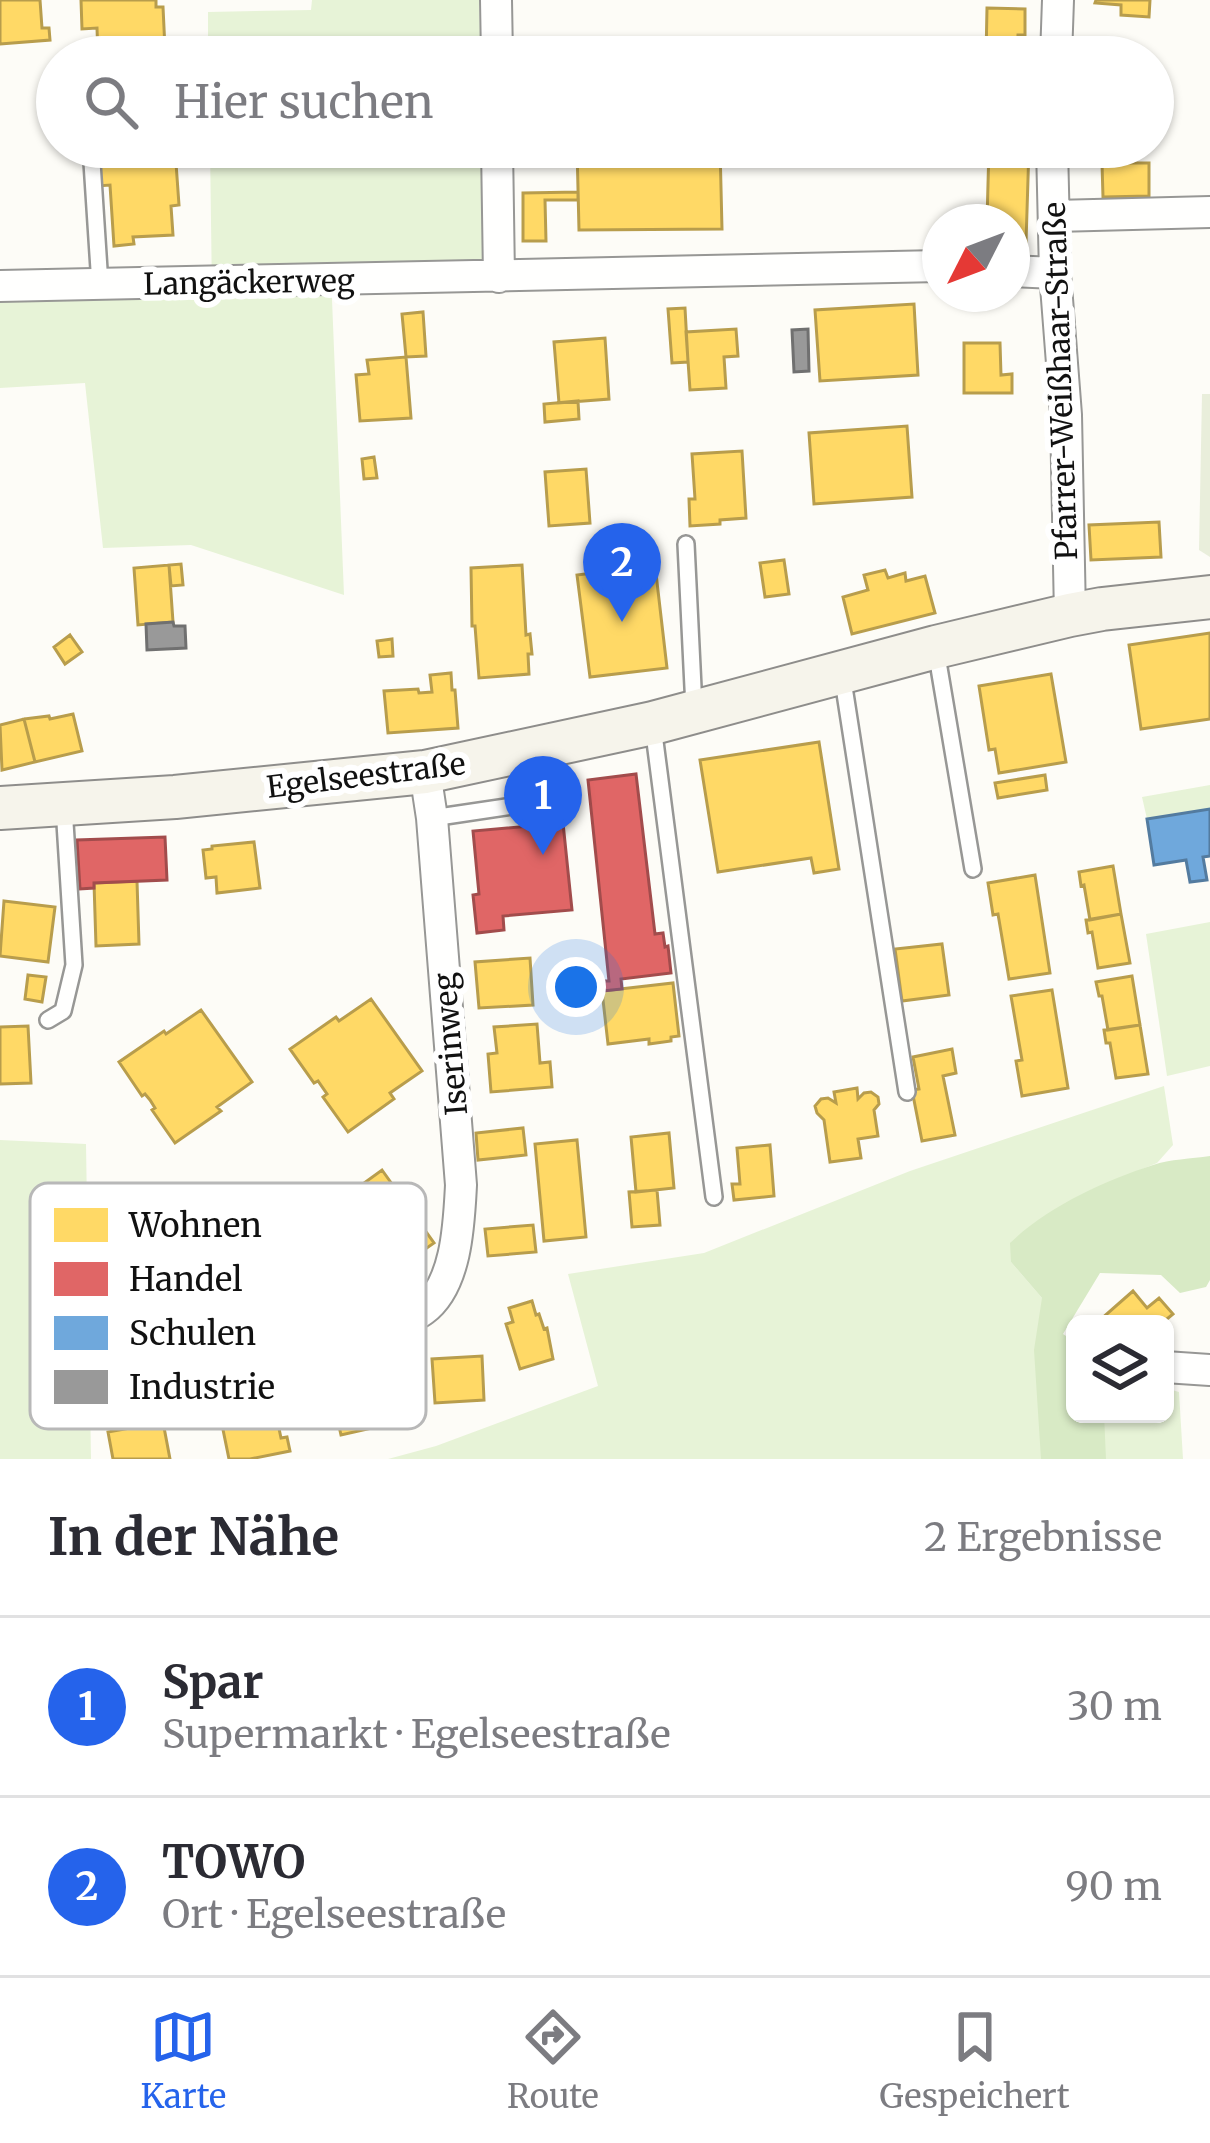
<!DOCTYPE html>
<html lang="de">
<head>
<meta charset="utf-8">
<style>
	:root { --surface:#fff; --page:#f2f2f3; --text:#2b2b33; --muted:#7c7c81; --line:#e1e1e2; --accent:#2563eb }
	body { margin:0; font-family:Merriweather,serif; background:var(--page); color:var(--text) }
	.controls { position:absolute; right:36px; bottom:36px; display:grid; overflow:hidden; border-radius:18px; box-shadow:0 3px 9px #0004 }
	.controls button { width:108px; height:108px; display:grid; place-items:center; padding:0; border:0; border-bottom:3px solid var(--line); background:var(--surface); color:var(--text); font:60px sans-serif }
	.compass { position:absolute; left:922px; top:204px; width:108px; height:108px; border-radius:50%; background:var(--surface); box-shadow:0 3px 9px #0004; rotate:228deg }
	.you { position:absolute; left:576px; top:987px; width:42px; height:42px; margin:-30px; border:9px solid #fff; border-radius:50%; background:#1a73e8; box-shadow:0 0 0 18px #1a73e833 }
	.badge { display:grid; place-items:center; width:78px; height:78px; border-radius:50%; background:var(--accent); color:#fff; font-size:39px; font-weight:700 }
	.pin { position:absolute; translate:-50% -99px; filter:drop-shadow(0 3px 6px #0008) }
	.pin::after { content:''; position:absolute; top:63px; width:42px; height:36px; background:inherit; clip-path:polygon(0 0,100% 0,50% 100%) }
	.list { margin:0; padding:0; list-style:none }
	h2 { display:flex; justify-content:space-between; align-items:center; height:156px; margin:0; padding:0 48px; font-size:51px }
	h2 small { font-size:39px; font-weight:400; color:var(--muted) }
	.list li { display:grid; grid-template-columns:78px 1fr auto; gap:36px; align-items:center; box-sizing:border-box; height:180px; padding:0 48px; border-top:3px solid var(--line) }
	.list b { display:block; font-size:45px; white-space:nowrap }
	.list p { margin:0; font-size:39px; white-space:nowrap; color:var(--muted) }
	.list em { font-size:39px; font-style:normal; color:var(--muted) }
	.icon { flex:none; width:66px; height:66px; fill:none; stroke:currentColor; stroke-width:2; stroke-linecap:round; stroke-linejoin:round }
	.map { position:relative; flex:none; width:1210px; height:1459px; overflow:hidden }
	.search { position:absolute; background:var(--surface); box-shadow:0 3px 9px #0004; left:36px; right:36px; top:36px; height:132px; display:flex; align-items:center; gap:30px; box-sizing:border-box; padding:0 42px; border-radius:66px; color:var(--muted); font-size:45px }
	.sheet { height:516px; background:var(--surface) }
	nav { display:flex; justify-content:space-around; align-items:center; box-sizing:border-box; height:168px; border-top:3px solid var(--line); background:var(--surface); font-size:33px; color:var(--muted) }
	nav a { display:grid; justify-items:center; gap:6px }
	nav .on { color:var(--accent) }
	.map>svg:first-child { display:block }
	.green { fill:#e7f3d7 }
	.forest { fill:#d8eac5 }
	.cemetery { fill:#e9eedb }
	.homes { fill:#ffd966; stroke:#b89d4c; stroke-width:3 }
	.shops { fill:#e06666; stroke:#a24c4c; stroke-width:3 }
	.schools { fill:#6fa8dc; stroke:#537b9f; stroke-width:3 }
	.industry { fill:#999; stroke:#707070; stroke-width:3 }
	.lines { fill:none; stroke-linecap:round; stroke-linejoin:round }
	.lane-casing { stroke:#979795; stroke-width:20 }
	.street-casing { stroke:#979795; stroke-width:34 }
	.secondary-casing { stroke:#8e8d8b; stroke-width:46 }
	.lane { stroke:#fffffe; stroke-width:15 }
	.street { stroke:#fffffe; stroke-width:30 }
	.secondary { stroke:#f6f4eb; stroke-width:42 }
	.labels { text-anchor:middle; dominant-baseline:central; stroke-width:12; stroke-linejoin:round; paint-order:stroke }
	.street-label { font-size:30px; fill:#111; stroke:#fff }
	.key { fill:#fff; stroke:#b8b8b8; stroke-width:3 }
	.key-label { font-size:33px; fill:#111 }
</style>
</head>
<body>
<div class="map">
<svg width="1210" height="1459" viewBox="0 0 1210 1459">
	<rect width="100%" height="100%" fill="#fdfcf7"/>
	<!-- green -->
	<path class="green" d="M312,0H479L481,57H208V12L311,10Z
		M210,147H484L487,265L331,275L344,595L191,545L103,548L85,383L0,388V297L212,295Z
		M1210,785V809L1147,819L1142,797Z
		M1210,922V1066L1167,1076L1146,934Z
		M1164,1086L1173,1145L1157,1163L1091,1190L1011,1262L1042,1298L1075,1414H1165V1388L1179,1392L1183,1459H388L436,1446L598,1386L568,1274L704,1253L910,1171Z
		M0,1140L86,1144L91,1459H0Z"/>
	<!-- forest -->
	<path class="forest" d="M1210,1156V1280L1206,1287L1180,1293L1161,1275L1100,1273L1063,1334L1075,1342V1414H1104L1106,1459H1041L1034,1350L1042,1298L1011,1262L1010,1243C1047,1207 1104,1181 1153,1165C1170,1159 1191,1159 1210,1156Z"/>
	<!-- cemetery -->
	<path class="cemetery" d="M1202,394H1210V557L1199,550Z"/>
	<!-- homes -->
	<path class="homes" d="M0,0H40L42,28H49L50,40L0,44Z
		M81,0H156V7H163L165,49H158V57H98L97,28L82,29Z
		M1096,0H1150L1149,17L1121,15V5L1095,3Z
		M987,8L1025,9V35H1018L1017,57H986Z
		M719,45V57H576V47Z
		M1128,47V57H1092V48Z
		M101,147H144L145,157L168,156V163H176L179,205L171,206L173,235L133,237L134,244L114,246L110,185L98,186L95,151L101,150Z
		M577,147H720L722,229L579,230Z
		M989,147H1029L1026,243L1012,242V222H987Z
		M1102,163H1149V196L1103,197Z
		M578,192V200H545L546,241H523V193Z
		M914,304L918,375L820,381L815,310Z
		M685,308L688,362L672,363L668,309Z
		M423,312L426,356L406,357L402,314Z
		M736,329L738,356L724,357L726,388L690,390L686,332Z
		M605,338L609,399L559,403L554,342Z
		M964,343H1000L1001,375L1012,374V393H964Z
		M406,357L411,418L360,421L356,375L369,374L367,360Z
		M578,401L579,419L545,422L544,404Z
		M907,426L912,497L814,504L809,433Z
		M742,451L746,518L720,520V524L690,526L689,499H695L692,454Z
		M374,457L377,478L364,479L362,459Z
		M586,469L590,523L549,526L545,472Z
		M1159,522L1161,557L1091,560L1089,525Z
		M784,560L789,594L765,597L760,563Z
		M181,564L183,585L171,586L169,565Z
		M169,565L173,622L138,625L134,568Z
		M522,565L526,635L530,634L532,654H528L529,674L479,678L475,626H472L471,568Z
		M655,565L667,668L590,677L577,575Z
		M885,570L888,578L905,573L906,581L925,576L935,613L852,634L843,597L868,590L864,575Z
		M1210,633V719L1141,729L1129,645Z
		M70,635L82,652L65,664L54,647Z
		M392,639L393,656L379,657L377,641Z
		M451,673L452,690H455L458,728L388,733L384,691L418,689L419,693L432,692L430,675Z
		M1051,674L1066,762L999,773L995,749L989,750L979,686Z
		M73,714L82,751L35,762L24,719L49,716L50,719Z
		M24,719L35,762L2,770L0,725Z
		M819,742L839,869L814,873L811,858L718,872L700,760Z
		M1045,775L1047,790L998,798L995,783Z
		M254,842L260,888L217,893L216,877L206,878L203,850L212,849V846Z
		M1113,866L1121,914L1090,920L1084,885L1081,886L1079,872Z
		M1035,875L1050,973L1009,979L998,914L993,915L988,883Z
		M137,881L139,944L96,946L94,883Z
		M4,901L55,907L48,962L0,956Z
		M1121,914L1130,963L1098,968L1092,932L1088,933L1086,920Z
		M942,944L949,995L902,1001L895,949Z
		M530,958L533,1005L479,1008L475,962Z
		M28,975L46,977L42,1002L25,999Z
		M1132,976L1140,1025L1108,1030L1102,996H1099L1096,982Z
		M673,983L679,1036L671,1037V1041L649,1044V1039L608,1044L602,991Z
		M1052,990L1068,1088L1022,1096L1016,1061L1022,1060L1011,996Z
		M371,999L422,1071L390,1093L394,1099L348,1132L323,1097L327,1094L318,1081L314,1083L290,1049L336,1017L339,1021Z
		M201,1010L252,1082L217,1107L221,1111L175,1143L152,1110L155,1108L150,1100L145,1094L142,1096L119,1062L164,1031L166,1034Z
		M537,1024L540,1063L550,1062L552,1087L491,1092L488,1054L497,1053L494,1027Z
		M1140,1025L1148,1074L1116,1078L1110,1043H1106L1104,1030Z
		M28,1026L31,1083L0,1084V1027Z
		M952,1049L956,1073L943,1076L955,1135L922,1141L912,1090L919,1089L913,1057Z
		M857,1088L858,1099L864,1093L871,1092L878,1097L879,1104L874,1110L878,1136L858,1139L861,1158L830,1162L824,1120L817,1113L815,1106L821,1099L828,1098L836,1103L834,1092Z
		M523,1128L526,1155L478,1160L476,1133Z
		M669,1133L674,1188L636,1192L631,1137Z
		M577,1140L586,1237L544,1241L535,1144Z
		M770,1145L774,1196L734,1200L732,1184H740L737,1148Z
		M382,1170L434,1243L401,1266L404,1270L357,1303L334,1269L337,1267L332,1261L327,1254L324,1256L300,1223L347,1190L349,1194Z
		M657,1190L660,1225L632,1227L629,1192Z
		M533,1225L536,1252L488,1256L485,1229Z
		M1133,1291L1147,1308L1159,1298L1173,1314L1161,1324H1099L1103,1321L1101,1319Z
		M532,1301L536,1315L539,1314L544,1329L547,1328L553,1359L520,1369L506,1324L513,1322L509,1308Z
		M482,1356L484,1400L435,1403L432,1359Z
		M381,1371L390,1410L395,1408L398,1422L341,1435L329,1383Z
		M273,1400L281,1438L287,1437L290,1451L250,1459H229L219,1410Z
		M163,1422L170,1459H113L108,1432Z"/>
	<!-- shops -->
	<path class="shops" d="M636,774L655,934L663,933L665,947L668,946L671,973L621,979L622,989L602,991L601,981H609L588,780Z
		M563,823L572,910L503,916L504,930L477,933L473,895L479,894L473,831Z
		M165,837L167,880L94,883V888L80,889L77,840Z"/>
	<!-- schools -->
	<path class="schools" d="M1210,809V856L1203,857L1207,880L1190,882L1186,860L1154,865L1147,819Z"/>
	<!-- industry -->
	<path class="industry" d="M808,329L809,371L794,372L792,330Z
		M173,622L174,626H185L186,648L147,650L146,624Z"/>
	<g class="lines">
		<defs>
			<path id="lane" d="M85,56V57
				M91,147L100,285
				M686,544L694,708
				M936,650L973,869
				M842,674L907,1092
				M653,726L714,1197
				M432,818L552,800
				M48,1020L63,1011L74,965L64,807"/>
			<path id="street" d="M496,0L497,57
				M1056,57L1058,0
				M497,147L499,277
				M1052,147L1055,273L1066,415L1070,615
				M1055,216L1210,212
				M1012,271L1055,273
				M0,286L940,266
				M1165,1367L1210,1370
				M97,1388L397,1324C405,1320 415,1316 423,1310C457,1285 459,1223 461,1185L432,818L425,772"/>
			<path id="secondary" d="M0,808L175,797L425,772L653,723L936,647L1070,615L1102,609L1210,597"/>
		</defs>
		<!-- lane casing -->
		<use href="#lane" class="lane-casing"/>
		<!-- street casing -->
		<use href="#street" class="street-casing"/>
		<!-- secondary casing -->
		<use href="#secondary" class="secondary-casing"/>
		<!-- lane -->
		<use href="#lane" class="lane"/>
		<!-- street -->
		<use href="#street" class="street"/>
		<!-- secondary -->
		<use href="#secondary" class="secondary"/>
	</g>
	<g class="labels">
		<!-- street labels -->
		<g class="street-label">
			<text transform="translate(249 282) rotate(-1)">Langäckerweg</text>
			<text transform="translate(1060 381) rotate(-92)">Pfarrer-Weißhaar-Straße</text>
			<text transform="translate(366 775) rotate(-7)">Egelseestraße</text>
			<text transform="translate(450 1044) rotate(-95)">Iserinweg</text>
		</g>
	</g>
	<!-- legend -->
	<rect x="30" y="1183" width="396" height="246" rx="18" class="key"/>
	<rect x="54" y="1208" width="54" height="34" fill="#ffd966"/>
	<rect x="54" y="1262" width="54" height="34" fill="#e06666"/>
	<rect x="54" y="1316" width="54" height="34" fill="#6fa8dc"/>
	<rect x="54" y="1370" width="54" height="34" fill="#999"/>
	<g class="key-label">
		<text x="129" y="1237">Wohnen</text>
		<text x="129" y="1291">Handel</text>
		<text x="129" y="1345">Schulen</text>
		<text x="129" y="1399">Industrie</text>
	</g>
</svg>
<div class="controls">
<button><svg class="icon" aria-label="layers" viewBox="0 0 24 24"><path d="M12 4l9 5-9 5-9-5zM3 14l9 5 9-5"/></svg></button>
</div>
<svg class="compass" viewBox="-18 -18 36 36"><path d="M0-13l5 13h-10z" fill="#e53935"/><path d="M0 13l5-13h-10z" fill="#7c7c81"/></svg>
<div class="you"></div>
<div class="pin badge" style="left:543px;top:855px">1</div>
<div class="pin badge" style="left:622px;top:622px">2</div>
<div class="search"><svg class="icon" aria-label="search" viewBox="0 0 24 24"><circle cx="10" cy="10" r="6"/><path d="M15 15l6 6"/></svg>Hier suchen</div>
</div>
<section class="sheet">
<h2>In der Nähe<small>2 Ergebnisse</small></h2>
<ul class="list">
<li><span class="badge">1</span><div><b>Spar</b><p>Supermarkt · Egelseestraße</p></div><em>30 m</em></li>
<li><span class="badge">2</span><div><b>TOWO</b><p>Ort · Egelseestraße</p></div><em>90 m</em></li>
</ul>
</section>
<nav>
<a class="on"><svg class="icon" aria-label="map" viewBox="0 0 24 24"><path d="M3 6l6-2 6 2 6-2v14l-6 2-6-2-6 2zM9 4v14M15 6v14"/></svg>Karte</a>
<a><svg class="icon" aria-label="directions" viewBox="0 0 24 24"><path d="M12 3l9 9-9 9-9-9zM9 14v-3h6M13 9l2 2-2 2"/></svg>Route</a>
<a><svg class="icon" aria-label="saved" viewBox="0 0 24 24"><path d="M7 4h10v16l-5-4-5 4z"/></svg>Gespeichert</a>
</nav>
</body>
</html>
